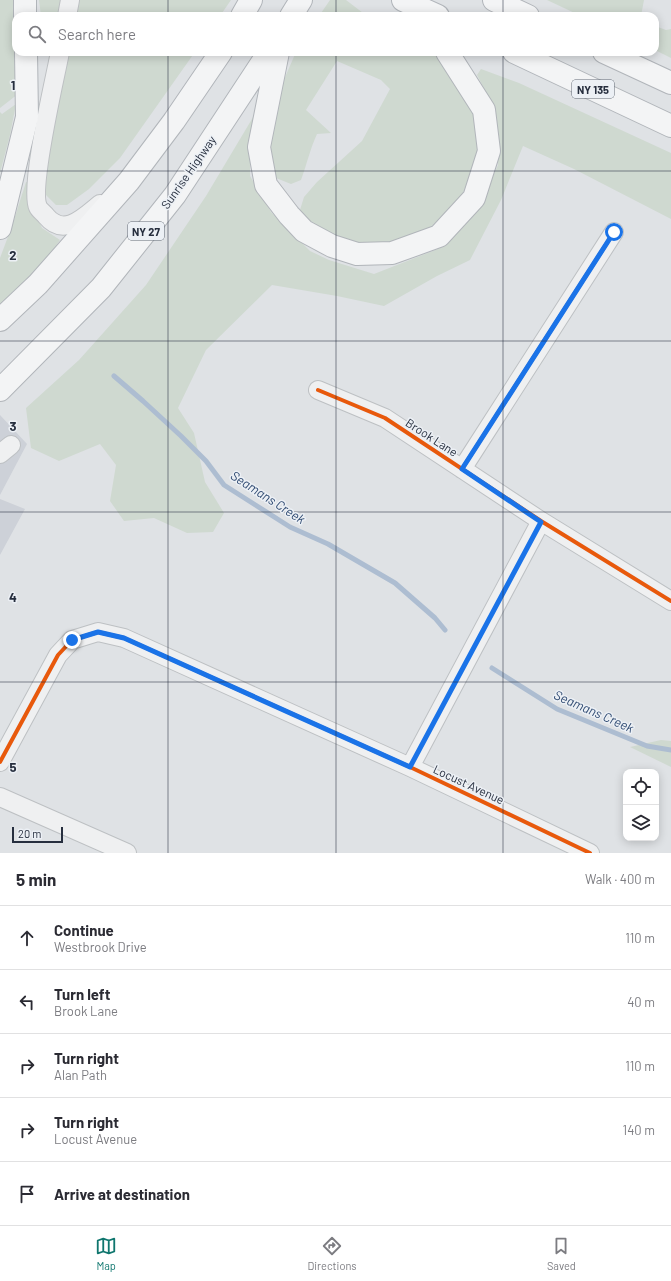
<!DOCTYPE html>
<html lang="en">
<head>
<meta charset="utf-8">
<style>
	:root { --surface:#fff; --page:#f2f2f3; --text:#2b2b33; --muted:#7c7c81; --line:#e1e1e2; --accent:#0f766e }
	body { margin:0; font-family:Barlow,sans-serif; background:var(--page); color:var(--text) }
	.controls { position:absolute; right:12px; bottom:12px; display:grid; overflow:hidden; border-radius:8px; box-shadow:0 2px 10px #0003 }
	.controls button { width:36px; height:36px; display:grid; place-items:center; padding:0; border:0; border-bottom:1px solid var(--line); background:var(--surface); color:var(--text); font:20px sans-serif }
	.scale { position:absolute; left:12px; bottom:10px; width:51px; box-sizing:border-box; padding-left:4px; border:2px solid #262e3e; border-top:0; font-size:11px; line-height:14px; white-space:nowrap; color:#262e3e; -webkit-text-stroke:3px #ecf0f5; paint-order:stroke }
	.stop { position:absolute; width:12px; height:12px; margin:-9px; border:3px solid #1a73e8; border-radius:50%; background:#fff }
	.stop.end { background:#1a73e8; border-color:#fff; box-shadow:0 1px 4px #0008 }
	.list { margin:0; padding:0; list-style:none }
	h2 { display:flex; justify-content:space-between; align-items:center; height:52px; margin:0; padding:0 16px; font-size:17px }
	h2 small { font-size:13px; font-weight:400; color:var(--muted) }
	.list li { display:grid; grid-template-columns:26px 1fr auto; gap:12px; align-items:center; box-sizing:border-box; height:64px; padding:0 16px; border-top:1px solid var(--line) }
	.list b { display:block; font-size:15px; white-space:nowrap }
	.list p { margin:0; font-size:13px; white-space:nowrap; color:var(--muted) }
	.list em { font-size:13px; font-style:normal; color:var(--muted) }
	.icon { flex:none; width:22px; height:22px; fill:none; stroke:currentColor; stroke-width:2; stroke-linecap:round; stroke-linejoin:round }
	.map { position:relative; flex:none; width:671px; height:853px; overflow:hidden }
	.search { position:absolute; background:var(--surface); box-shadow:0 2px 10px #0003; left:12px; right:12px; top:12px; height:44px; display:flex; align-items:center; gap:10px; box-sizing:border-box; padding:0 14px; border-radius:12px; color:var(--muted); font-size:15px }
	.sheet { height:372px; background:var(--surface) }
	nav { display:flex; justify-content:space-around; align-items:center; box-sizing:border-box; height:56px; border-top:1px solid var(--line); background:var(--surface); font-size:11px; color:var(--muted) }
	nav a { display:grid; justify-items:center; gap:2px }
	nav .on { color:var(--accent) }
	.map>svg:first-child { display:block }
	.built { fill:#cdd1d8 }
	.green { fill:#cfd9d0 }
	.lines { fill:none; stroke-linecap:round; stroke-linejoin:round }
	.stream { stroke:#adbdd1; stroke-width:5 }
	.minor-casing { stroke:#bdc0c3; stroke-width:20 }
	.highway-casing { stroke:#b1b5ba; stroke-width:24 }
	.minor { stroke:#eff0f1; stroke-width:18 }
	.highway { stroke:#f3f4f5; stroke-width:22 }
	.cycleway-casing { stroke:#ecf0f5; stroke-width:6 }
	.cycleway { stroke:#e8590c; stroke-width:4 }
	.route { stroke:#1a73e8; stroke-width:5 }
	.grid { fill:none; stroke:#262e3e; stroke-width:1; stroke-opacity:0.55 }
	.labels { text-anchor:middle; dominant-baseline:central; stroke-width:3; stroke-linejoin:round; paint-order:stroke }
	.shield { fill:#ecf0f5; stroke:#616875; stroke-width:1 }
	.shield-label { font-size:11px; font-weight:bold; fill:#262e3e }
	.street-label { font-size:12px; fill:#262e3e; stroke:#ecf0f5 }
	.water-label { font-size:13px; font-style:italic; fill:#304b72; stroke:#ecf0f5 }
	.grid-label { font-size:13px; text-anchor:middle; font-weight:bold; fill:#262e3e; stroke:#ecf0f5; stroke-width:3; stroke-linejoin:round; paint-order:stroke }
</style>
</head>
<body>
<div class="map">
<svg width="671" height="853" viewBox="0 0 671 853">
	<rect width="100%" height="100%" fill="#dfe2e5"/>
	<!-- built -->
	<path class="built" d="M0,415L27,444L0,495Z
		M0,499L25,509L0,555Z"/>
	<!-- green -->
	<path class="green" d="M0,0H18C14,31 17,62 18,94L0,108Z
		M39,0H67L64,16H41Z
		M78,0H231L220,16H75Z
		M330,0H346L367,16H319Z
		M547,0H644L641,16H581Z
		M655,26L666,30L671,29V58L655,50Z
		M68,52H195L120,158L89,189L67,205H56L46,195L44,179Z
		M296,52H436L441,57L472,99L479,150L460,201L418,238L377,246L335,238L303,218L300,210L304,197L317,182L362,141L390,89L381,80L337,61L306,110L331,133L317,134C310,149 307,164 301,180L291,184L276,178L271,151L272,107Z
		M481,69L519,83L671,153V219L574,169L523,146L501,200L470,260L437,276L384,306L337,296L272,285L206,350L178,408L194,433L205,482L224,513L213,532L187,533L154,518L124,521L110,501L116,465L100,444L59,461L31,448L26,408L79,360L146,285L206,196L261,104L250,138V176L271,212L310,251L329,260L374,274L443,247L475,214L498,165L495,110L477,75Z
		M16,104L10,135L0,173V112L2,114Z
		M26,182L31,183L34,210L42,228L60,240L35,276L0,307V258L12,226Z
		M661,740L671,741V767L630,747Z"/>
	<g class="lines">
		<!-- stream -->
		<path class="stream" d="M114,376L143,401L181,436L206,461L224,485L290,527L328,544L395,583L435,618L445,630
			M492,668L557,709L647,746L671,750"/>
		<defs>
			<path id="minor" d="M67,16L70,0
				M60,52C55,79 29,187 38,207C39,210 44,213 46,216C64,238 84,217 100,204
				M318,390L385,418L541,521L671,601
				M0,454L11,445
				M462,469L614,232
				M0,762L58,655L72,640L98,632L124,638L410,767L590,853
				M410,767L541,521
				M0,797L127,853"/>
			<path id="highway" d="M25,0V16
				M403,0L438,16
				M494,0L528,16
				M242,16L251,0
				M291,16L301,0
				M278,52L259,147L266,185L289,215L304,231L332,246L357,254L392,253L439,236L474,198L489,151L484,110L447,52
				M514,52L671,126
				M604,52L671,83
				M0,228L27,117L26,52
				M0,320L38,284L129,181L174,121L221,52
				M0,390L101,288L175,195L269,52"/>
		</defs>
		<!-- minor casing -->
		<use href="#minor" class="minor-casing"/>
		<!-- highway casing -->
		<use href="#highway" class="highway-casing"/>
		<!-- minor -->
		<use href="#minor" class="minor"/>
		<!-- highway -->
		<use href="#highway" class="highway"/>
		<defs>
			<path id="cycleway" d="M318,390L385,418L541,521L671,601
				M462,469L614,232
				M0,762L58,655L72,640L98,632L124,638L410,767L590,853"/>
		</defs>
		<!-- cycleway casing -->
		<use href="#cycleway" class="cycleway-casing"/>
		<!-- cycleway -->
		<use href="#cycleway" class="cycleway"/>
	</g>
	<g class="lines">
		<!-- route -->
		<path class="route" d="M72,640L98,632L124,638L410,767L541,522L462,469L614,232"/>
	</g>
	<!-- grid -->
	<path class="grid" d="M168,0V16M336,0V16M503,0V16M168,52V853M336,52V853M503,52V853M0,171H671M0,341H671M0,512H671M0,682H671"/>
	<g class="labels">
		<!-- shield labels -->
		<g class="shield">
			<rect x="572" y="80" width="42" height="18" rx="3"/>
			<rect x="128" y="222" width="36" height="18" rx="3"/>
		</g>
		<g class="shield-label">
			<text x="593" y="89">NY 135</text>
			<text x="146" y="231">NY 27</text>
		</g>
		<!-- street labels -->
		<g class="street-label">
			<text transform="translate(188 172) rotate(-55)">Sunrise Highway</text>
			<text transform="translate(432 437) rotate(33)">Brook Lane</text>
			<text transform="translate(469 784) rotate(25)">Locust Avenue</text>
		</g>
		<!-- water labels -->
		<g class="water-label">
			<text transform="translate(268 497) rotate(33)">Seamans Creek</text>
			<text transform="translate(594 711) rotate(24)">Seamans Creek</text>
		</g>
	</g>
	<g class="grid-label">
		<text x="13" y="90">1</text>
		<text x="13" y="260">2</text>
		<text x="13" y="431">3</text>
		<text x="13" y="602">4</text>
		<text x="13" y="772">5</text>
	</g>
</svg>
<div class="controls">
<button><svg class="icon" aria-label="locate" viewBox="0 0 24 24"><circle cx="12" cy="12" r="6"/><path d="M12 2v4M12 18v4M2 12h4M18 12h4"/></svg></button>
<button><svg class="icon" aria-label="layers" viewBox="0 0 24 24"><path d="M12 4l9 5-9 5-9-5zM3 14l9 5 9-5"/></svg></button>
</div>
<div class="scale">20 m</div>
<div class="stop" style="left:614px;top:232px"></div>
<div class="stop end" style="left:72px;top:640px"></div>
<div class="search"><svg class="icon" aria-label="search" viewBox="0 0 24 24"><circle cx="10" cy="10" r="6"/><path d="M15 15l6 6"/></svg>Search here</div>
</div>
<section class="sheet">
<h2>5 min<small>Walk · 400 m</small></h2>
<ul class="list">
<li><svg class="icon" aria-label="ahead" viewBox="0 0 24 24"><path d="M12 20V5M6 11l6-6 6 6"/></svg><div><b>Continue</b><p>Westbrook Drive</p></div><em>110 m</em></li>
<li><svg class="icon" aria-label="left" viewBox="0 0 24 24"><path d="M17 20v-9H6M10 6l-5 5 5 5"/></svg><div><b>Turn left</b><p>Brook Lane</p></div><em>40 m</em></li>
<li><svg class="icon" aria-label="right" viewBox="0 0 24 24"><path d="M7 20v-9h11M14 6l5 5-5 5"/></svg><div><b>Turn right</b><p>Alan Path</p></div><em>110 m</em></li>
<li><svg class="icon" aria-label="right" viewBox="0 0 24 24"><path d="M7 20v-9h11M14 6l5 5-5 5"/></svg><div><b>Turn right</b><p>Locust Avenue</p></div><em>140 m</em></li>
<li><svg class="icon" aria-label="arrive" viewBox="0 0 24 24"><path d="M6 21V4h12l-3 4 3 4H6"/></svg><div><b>Arrive at destination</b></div></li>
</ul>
</section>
<nav>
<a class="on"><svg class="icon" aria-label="map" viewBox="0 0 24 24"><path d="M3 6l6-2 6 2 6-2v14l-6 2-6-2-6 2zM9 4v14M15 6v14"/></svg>Map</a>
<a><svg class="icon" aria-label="directions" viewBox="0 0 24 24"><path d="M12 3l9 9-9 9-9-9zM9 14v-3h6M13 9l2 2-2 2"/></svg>Directions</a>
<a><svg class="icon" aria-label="saved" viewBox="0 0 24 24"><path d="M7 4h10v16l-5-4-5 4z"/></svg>Saved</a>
</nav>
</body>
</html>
